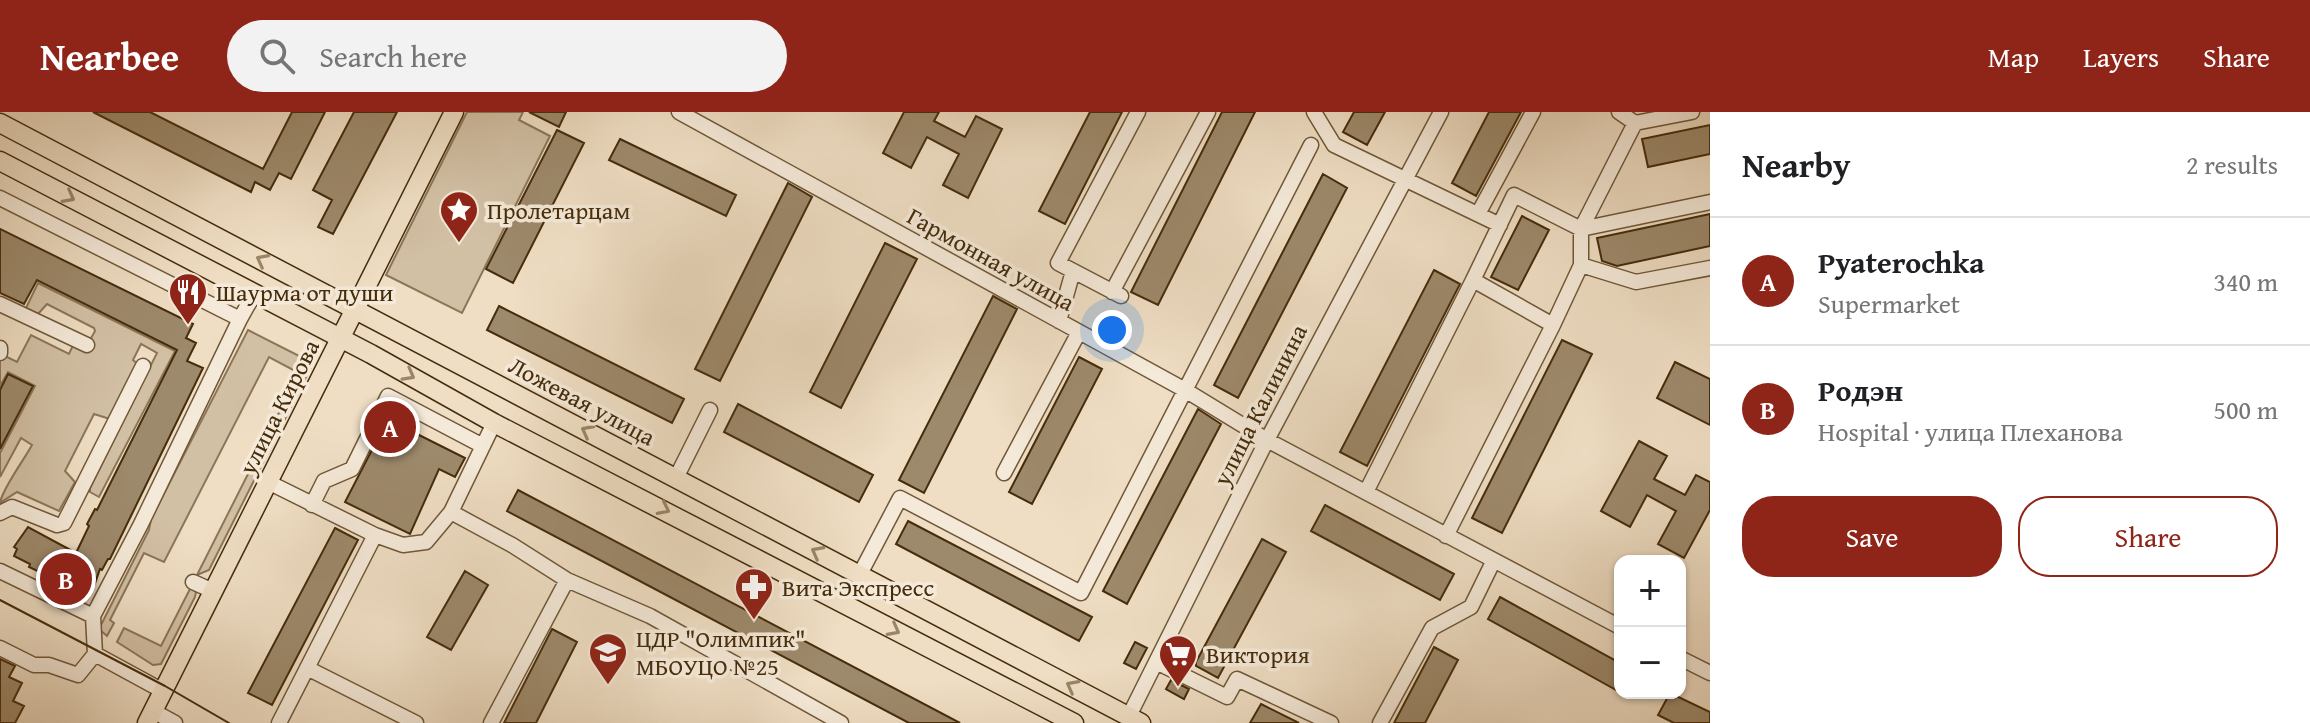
<!DOCTYPE html>
<html lang="en">
<head>
<meta charset="utf-8">
<style>
	:root { --surface:#fff; --page:#f2f2f2; --text:#202124; --muted:#757577; --line:#e0e0e0; --accent:#8f2418 }
	body { margin:0; font-family:"Gentium Book Plus",serif; background:var(--page); color:var(--text) }
	.controls { position:absolute; right:24px; bottom:24px; display:grid; overflow:hidden; border-radius:16px; box-shadow:0 2px 6px #0004 }
	.controls button { width:72px; height:72px; display:grid; place-items:center; padding:0; border:0; border-bottom:2px solid var(--line); background:var(--surface); color:var(--text); font:40px sans-serif }
	.you { position:absolute; left:1112px; top:218px; width:28px; height:28px; margin:-20px; border:6px solid #fff; border-radius:50%; background:#1a73e8; box-shadow:0 0 0 12px #1a73e833 }
	.badge { display:grid; place-items:center; width:52px; height:52px; border-radius:50%; background:var(--accent); color:#fff; font-size:26px; font-weight:700 }
	.pin { position:absolute; translate:-50% -50%; border:4px solid #fff; box-shadow:0 2px 8px #0006 }
	.list { margin:0; padding:0; list-style:none }
	h2 { display:flex; justify-content:space-between; align-items:center; height:104px; margin:0; padding:0 32px; font-size:34px }
	h2 small { font-size:26px; font-weight:400; color:var(--muted) }
	.list li { display:grid; grid-template-columns:52px 1fr auto; gap:24px; align-items:center; box-sizing:border-box; height:128px; padding:0 32px; border-top:2px solid var(--line) }
	.list b { display:block; font-size:30px; white-space:nowrap }
	.list p { margin:0; font-size:26px; white-space:nowrap; color:var(--muted) }
	.list em { font-size:26px; font-style:normal; color:var(--muted) }
	.actions { display:flex; gap:16px; padding:24px 32px }
	.actions a { flex:1; padding:18px 0; border:2px solid var(--accent); border-radius:32px; text-align:center; font-size:28px; color:var(--accent) }
	.actions .main { background:var(--accent); color:#fff }
	.icon { flex:none; width:44px; height:44px; fill:none; stroke:currentColor; stroke-width:2; stroke-linecap:round; stroke-linejoin:round }
	.map { position:relative; flex:none; width:1710px; height:611px; overflow:hidden }
	header { display:flex; align-items:center; gap:48px; box-sizing:border-box; height:112px; padding:0 40px; background:var(--accent); color:#fff }
	header strong { font-size:38px }
	nav { display:flex; gap:44px; margin-inline-start:auto; font-size:28px }
	.search { width:560px; height:72px; background:var(--page); display:flex; align-items:center; gap:20px; box-sizing:border-box; padding:0 28px; border-radius:44px; color:var(--muted); font-size:30px }
	main { display:flex }
	aside { flex:1; background:var(--surface) }
	.map>svg:first-child { display:block }
	.green { fill:#d2c0a5; stroke:#8c7658; stroke-width:2 }
	.building { fill:#9d896b; stroke:#452c0b; stroke-width:2 }
	.lines { fill:none; stroke-linecap:round; stroke-linejoin:round }
	.minor-casing { stroke:#705839; stroke-width:17 }
	.major-casing { stroke:#452c0b; stroke-width:21 }
	.minor { stroke:#f5ead9; stroke-width:14 }
	.major { stroke:#efdec4; stroke-width:18 }
	.tram { stroke:#452c0b; stroke-width:2 }
	.oneway { stroke:#9a8568 }
	.labels { text-anchor:middle; dominant-baseline:central; stroke-width:7; stroke-linejoin:round; paint-order:stroke }
	.poi-label { font-size:24px; fill:#452c0b; stroke:#f5ead9; text-anchor:start }
	.street-label { font-size:24px; fill:#452c0b; stroke:#f5ead9 }
</style>
</head>
<body>
<header>
<strong>Nearbee</strong>
<div class="search"><svg class="icon" aria-label="search" viewBox="0 0 24 24"><circle cx="10" cy="10" r="6"/><path d="M15 15l6 6"/></svg>Search here</div>
<nav><a>Map</a><a>Layers</a><a>Share</a></nav>
</header>
<main>
<div class="map">
<svg width="1710" height="611" viewBox="0 0 1710 611">
	<rect width="100%" height="100%" fill="#efdec4"/>
	<filter id="stains"><feTurbulence type="fractalNoise" baseFrequency=".0025" numOctaves="4"/><feColorMatrix values="0 0 0 0 .2 0 0 0 0 .09 0 0 0 0 .02 0 0 0 .5 -.17"/></filter>
	<radialGradient id="worn" r=".72"><stop offset=".6" stop-color="#630" stop-opacity="0"/><stop offset="1" stop-color="#630" stop-opacity=".3"/></radialGradient>
	<!-- green -->
	<path class="green" d="M467,0H523L519,8L550,24L462,201L386,163Z
		M38,171L175,239L99,385L90,380V376L157,241L141,232L133,248L139,253L110,307L94,302L65,359L75,370L59,399L17,380L0,391C2,377 24,348 32,333L21,326L0,365V341L35,274L8,260L0,274V249L3,243L17,250L31,223L69,242L75,229L89,230L95,219L94,216L47,192L38,202L26,196Z
		M248,218L313,251L209,458L197,463L299,261L269,245L164,450L144,441L110,508L114,511L107,524L100,518V515L149,418L151,407Z
		M191,475L196,480L195,485L161,552L153,553L117,530L124,516L161,534Z"/>
	<!-- building -->
	<path class="building" d="M93,0H150L263,57L292,0H325L291,67L279,61L270,78L255,70L251,80Z
		M354,0H397L333,122L318,115L332,88L313,78Z
		M529,0H566L559,15Z
		M904,0H939L934,9L965,25L976,4L1002,17L968,86L943,73L959,42L927,25L911,56L883,41Z
		M1090,0H1122L1065,112L1039,99Z
		M1222,0H1255L1158,193L1131,180Z
		M1354,0H1385L1367,33L1343,20Z
		M1489,0H1521L1476,84L1452,71Z
		M1710,13V42L1648,55L1642,27Z
		M557,18L584,31L513,171L486,157Z
		M620,27L736,83L726,104L609,48Z
		M1323,62L1347,76L1238,286L1214,273Z
		M788,71L812,85L720,269L695,257Z
		M1710,102V134L1617,154L1602,149L1597,126Z
		M1522,104L1549,118L1518,178L1491,165Z
		M0,117L193,212L186,226L196,231L187,249L203,256L110,447H108L102,458L100,457L94,474L87,479H80L67,469L65,472L29,455L30,452L14,444L17,437L14,435L28,415L76,441L89,414L87,412L95,397L97,398L177,238L37,168L24,192L0,181Z
		M885,131L917,147L841,296L810,280Z
		M1434,158L1460,172L1367,354L1340,340Z
		M993,184L1017,197L924,381L899,368Z
		M499,194L684,287L672,311L487,218Z
		M1562,228L1592,242L1502,421L1472,406Z
		M1079,245L1102,257L1032,392L1009,380Z
		M1675,250L1710,267V313L1657,286Z
		M8,262L33,274L0,337V278Z
		M738,292L873,363L859,390L724,320Z
		M1198,297L1221,312L1127,492L1103,479Z
		M389,305L396,309L395,311L465,346L455,365L439,357L410,422L345,390Z
		M1639,329L1667,344L1654,367L1685,383L1696,363L1710,370V398L1684,446L1658,432L1676,399L1647,383L1630,415L1601,399Z
		M518,378L960,611H909L653,476L507,399Z
		M1325,393L1454,462L1440,488L1311,419Z
		M908,409L1092,505L1079,529L896,432Z
		M335,416L358,428L272,593L248,581Z
		M1262,427L1286,440L1218,566L1196,554V550Z
		M465,459L488,473L451,538L427,525Z
		M1500,485L1620,551V571L1616,578L1488,507Z
		M552,517L577,530L536,611H504Z
		M1135,530L1147,536L1136,557L1124,551Z
		M1434,535L1458,548L1425,611H1394Z
		M0,547L15,554L9,565L22,571L13,589L24,594L15,611H0Z
		M1171,568L1189,577L1184,587L1166,577Z
		M1670,581L1710,600V611H1674L1658,603Z
		M1261,592L1299,611H1250Z"/>
	<g class="lines">
		<defs>
			<path id="minor" d="M679,0L1185,278L1267,328L1620,515
				M1314,0L1334,33L1500,113
				M1635,11L1692,0
				M1514,83L1581,117V153L1553,213L1473,168Z
				M0,86L240,207L141,412L93,504
				M1478,102L1533,0
				M1581,117L1635,11L1619,0
				M1581,117L1710,90
				M1581,153L1636,170L1710,156
				M1112,180L1208,0
				M1121,184L1058,151L1138,0
				M0,192L87,233
				M240,207L254,182
				M1059,209L1073,159
				M0,236V241
				M1004,361L1079,220
				M676,366L710,298
				M268,370L375,423L403,433L426,430L451,400L494,311
				M1366,380L1473,168
				M312,393L324,369L352,357L388,284L483,334
				M451,400L512,433L567,468L650,504L841,611
				M0,401L12,395L57,413L64,411L143,254
				M1446,424L1553,213
				M0,459L93,504L95,542L163,579
				M860,462L900,386L1081,481L1311,33
				M193,470L213,479
				M0,536L34,553H49L78,563L95,542
				M1680,546L1710,561
				M1156,550L1227,585L1237,567L1331,611
				M307,556L416,611
				M153,599L175,611
				M1129,604L1267,328L1441,0
				M279,611L375,423
				M491,611L567,468
				M1380,611L1432,516L1471,495L1493,450"/>
			<path id="major" d="M0,11L1141,611
				M0,49L371,242L494,311L1074,611
				M147,611L454,0"/>
		</defs>
		<!-- minor casing -->
		<use href="#minor" class="minor-casing"/>
		<!-- major casing -->
		<use href="#major" class="major-casing"/>
		<!-- minor -->
		<use href="#minor" class="minor"/>
		<!-- major -->
		<use href="#major" class="major"/>
		<!-- tram -->
		<path class="tram" d="M0,488L165,574L229,611"/>
	</g>
	<!-- one-way arrows -->
	<defs><path id="oneway-chevron" d="M-2-3.5L2.5 0L-2 3.5" fill="none" stroke-width="1.6" stroke-linecap="round" stroke-linejoin="round" transform="scale(2)"/></defs>
	<g class="oneway">
		<use href="#oneway-chevron" transform="translate(69 85) rotate(28)"/>
		<use href="#oneway-chevron" transform="translate(262 148) rotate(-152)"/>
		<use href="#oneway-chevron" transform="translate(409 263) rotate(29)"/>
		<use href="#oneway-chevron" transform="translate(587 319) rotate(-152)"/>
		<use href="#oneway-chevron" transform="translate(664 397) rotate(27)"/>
		<use href="#oneway-chevron" transform="translate(817 440) rotate(-152)"/>
		<use href="#oneway-chevron" transform="translate(894 518) rotate(28)"/>
		<use href="#oneway-chevron" transform="translate(1072 574) rotate(-152)"/>
	</g>
	<!-- icons -->
	<defs>
		<symbol id="sight-pin" viewBox="-11 -11 22 30"><path d="M0 17L-7.5 6A9.5 9.5 0 1 1 7.5 6Z" fill="#8f2418" stroke="#f5ead9"/><path d="M0-6L1.8-2.2L6-1.7L2.9 1.2L3.7 5.4L0 3.3L-3.7 5.4L-2.9 1.2L-6-1.7L-1.8-2.2Z" fill="#fff"/></symbol>
		<symbol id="restaurant-pin" viewBox="-11 -11 22 30"><path d="M0 17L-7.5 6A9.5 9.5 0 1 1 7.5 6Z" fill="#8f2418" stroke="#f5ead9"/><path d="M-5-6h1v4h1v-4h1v4h1v-4h1v5L-1.5 .5V6h-2V.5L-5-1ZM5-6V6H3V1.5H1.5Q1.5-4 5-6Z" fill="#fff"/></symbol>
		<symbol id="pharmacy-pin" viewBox="-11 -11 22 30"><path d="M0 17L-7.5 6A9.5 9.5 0 1 1 7.5 6Z" fill="#8f2418" stroke="#f5ead9"/><path d="M-2-6h4v4h4v4h-4v4h-4v-4h-4v-4h4Z" fill="#fff"/></symbol>
		<symbol id="school-pin" viewBox="-11 -11 22 30"><path d="M0 17L-7.5 6A9.5 9.5 0 1 1 7.5 6Z" fill="#8f2418" stroke="#f5ead9"/><path d="M0-5L7-2L0 1L-7-2ZM-4 1L0 2.5L4 1V4Q0 6-4 4Z" fill="#fff"/></symbol>
		<symbol id="supermarket-pin" viewBox="-11 -11 22 30"><path d="M0 17L-7.5 6A9.5 9.5 0 1 1 7.5 6Z" fill="#8f2418" stroke="#f5ead9"/><path d="M-6-5.5h2.5l.6 2H6L4.5 2H-2.5L-4.4-4H-6ZM-1.5 3.2a1.3 1.3 0 1 0 .1 0ZM3 3.2a1.3 1.3 0 1 0 .1 0Z" fill="#fff"/></symbol>
	</defs>
	<g fill-rule="evenodd">
		<use href="#sight-pin" x="437" y="76" width="44" height="60"/>
		<use href="#restaurant-pin" x="166" y="158" width="44" height="60"/>
		<use href="#pharmacy-pin" x="732" y="453" width="44" height="60"/>
		<use href="#school-pin" x="586" y="518" width="44" height="60"/>
		<use href="#supermarket-pin" x="1156" y="520" width="44" height="60"/>
	</g>
	<g class="labels">
		<!-- poi labels -->
		<g class="poi-label">
			<text x="487" y="98">Пролетарцам</text>
			<text x="216" y="180">Шаурма от души</text>
			<text x="782" y="475">Вита Экспресс</text>
			<text x="636" y="526">ЦДР "Олимпик"<tspan x="636" dy="28">МБОУЦО №25</tspan></text>
			<text x="1206" y="542">Виктория</text>
		</g>
		<!-- street labels -->
		<g class="street-label">
			<text transform="translate(991 147) rotate(29)">Гармонная улица</text>
			<text transform="translate(582 289) rotate(28)">Ложевая улица</text>
			<text transform="translate(1260 293) rotate(-63)">улица Калинина</text>
			<text transform="translate(279 295) rotate(-63)">улица Кирова</text>
		</g>
	</g>
	<rect width="100%" height="100%" filter="url(#stains)"/>
	<rect width="100%" height="100%" fill="url(#worn)"/>
</svg>
<div class="controls">
<button>+</button>
<button>−</button>
</div>
<div class="you"></div>
<div class="pin badge" style="left:390px;top:315px">A</div>
<div class="pin badge" style="left:66px;top:467px">B</div>
</div>
<aside>
<h2>Nearby<small>2 results</small></h2>
<ul class="list">
<li><span class="badge">A</span><div><b>Pyaterochka</b><p>Supermarket</p></div><em>340 m</em></li>
<li><span class="badge">B</span><div><b>Родэн</b><p>Hospital · улица Плеханова</p></div><em>500 m</em></li>
</ul>
<div class="actions"><a class="main">Save</a><a>Share</a></div>
</aside>
</main>
</body>
</html>
